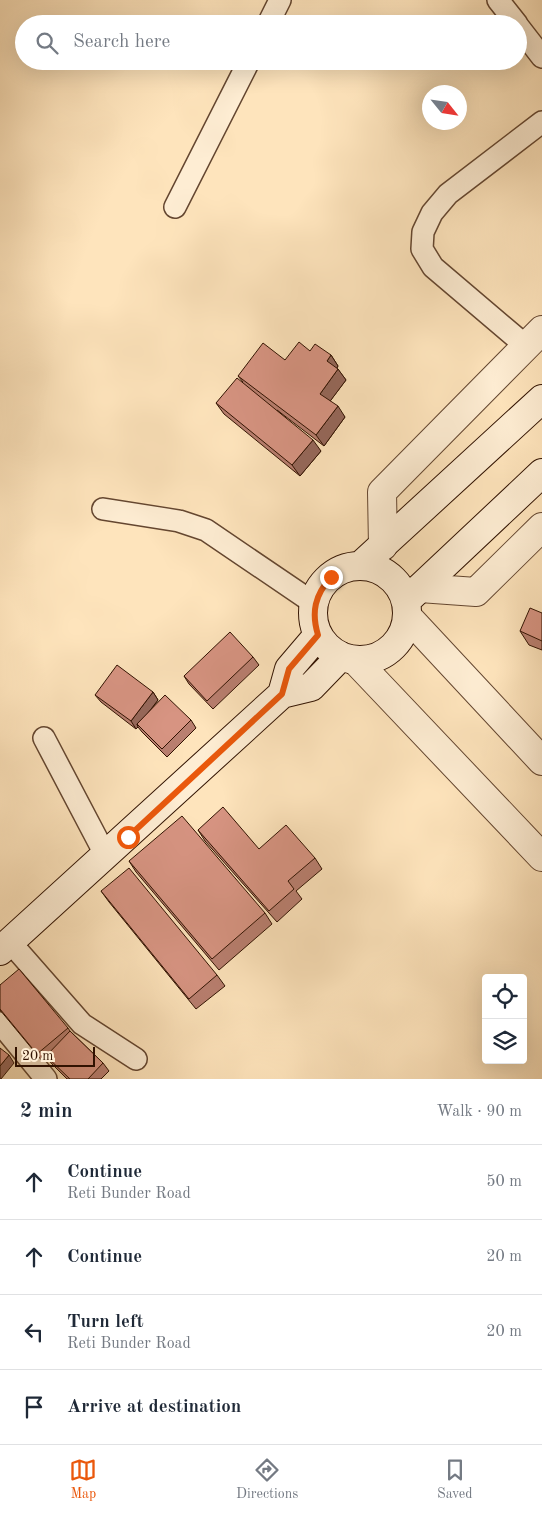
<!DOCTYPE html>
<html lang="en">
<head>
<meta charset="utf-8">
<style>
	:root { --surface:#fff; --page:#f2f2f3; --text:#1f2937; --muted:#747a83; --line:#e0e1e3; --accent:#ea580c }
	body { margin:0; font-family:"Old Standard TT",serif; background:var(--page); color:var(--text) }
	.controls { position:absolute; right:15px; bottom:15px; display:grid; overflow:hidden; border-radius:5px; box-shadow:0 5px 20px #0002 }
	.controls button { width:45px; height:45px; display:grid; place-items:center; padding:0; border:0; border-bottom:1px solid var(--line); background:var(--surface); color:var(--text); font:25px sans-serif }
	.compass { position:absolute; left:422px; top:85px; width:45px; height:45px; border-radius:50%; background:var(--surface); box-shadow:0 5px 20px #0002; rotate:120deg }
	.scale { position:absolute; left:15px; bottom:12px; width:80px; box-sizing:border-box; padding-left:5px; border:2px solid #311201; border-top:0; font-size:14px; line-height:18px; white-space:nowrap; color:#311201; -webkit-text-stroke:4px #feedd3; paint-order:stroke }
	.stop { position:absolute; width:15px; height:15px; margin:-11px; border:4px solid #ea580c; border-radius:50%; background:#fff }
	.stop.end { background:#ea580c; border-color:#fff; box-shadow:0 1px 5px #0008 }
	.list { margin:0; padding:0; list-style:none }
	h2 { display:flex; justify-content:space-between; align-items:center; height:65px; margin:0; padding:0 20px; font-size:21px }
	h2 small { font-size:16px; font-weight:400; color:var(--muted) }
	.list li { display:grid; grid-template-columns:32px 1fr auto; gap:15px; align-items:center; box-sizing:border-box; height:75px; padding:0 20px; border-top:1px solid var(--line) }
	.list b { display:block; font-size:19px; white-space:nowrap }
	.list p { margin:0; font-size:16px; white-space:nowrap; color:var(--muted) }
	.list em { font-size:16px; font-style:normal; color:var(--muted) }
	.icon { flex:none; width:28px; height:28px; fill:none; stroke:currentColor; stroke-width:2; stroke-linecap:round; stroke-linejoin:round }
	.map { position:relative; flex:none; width:542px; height:1079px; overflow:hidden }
	.search { position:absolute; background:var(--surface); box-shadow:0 5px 20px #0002; left:15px; right:15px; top:15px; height:55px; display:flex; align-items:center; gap:12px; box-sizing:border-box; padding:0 18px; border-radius:28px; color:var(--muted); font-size:19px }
	.sheet { height:365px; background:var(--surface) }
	nav { display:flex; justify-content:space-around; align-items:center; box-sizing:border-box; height:70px; border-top:1px solid var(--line); background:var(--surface); font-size:14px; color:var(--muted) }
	nav a { display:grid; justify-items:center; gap:2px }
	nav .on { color:var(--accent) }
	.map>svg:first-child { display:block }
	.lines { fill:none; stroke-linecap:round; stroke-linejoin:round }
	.minor-casing { stroke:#644630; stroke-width:24 }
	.tertiary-casing { stroke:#644630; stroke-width:30 }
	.secondary-casing { stroke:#311201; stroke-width:30 }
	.minor { stroke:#feedd3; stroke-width:21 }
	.tertiary { stroke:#feedd3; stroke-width:28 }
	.secondary { stroke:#feedd3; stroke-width:28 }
	.wall { fill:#b97f70; stroke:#311201 }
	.shaded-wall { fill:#96685b; stroke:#311201 }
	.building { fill:#d79482; stroke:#311201 }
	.route { stroke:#ea580c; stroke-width:6 }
</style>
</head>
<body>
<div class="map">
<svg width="542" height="1079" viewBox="0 0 542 1079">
	<rect width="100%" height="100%" fill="#fee4bc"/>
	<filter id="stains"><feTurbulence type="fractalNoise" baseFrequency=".004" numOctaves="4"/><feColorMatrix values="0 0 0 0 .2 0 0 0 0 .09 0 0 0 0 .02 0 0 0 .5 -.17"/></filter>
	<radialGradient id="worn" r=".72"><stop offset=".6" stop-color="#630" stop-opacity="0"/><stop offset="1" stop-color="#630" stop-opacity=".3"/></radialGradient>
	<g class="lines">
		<defs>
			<path id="minor" d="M498,0L517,24
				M268,24L280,0
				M518,26L542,57
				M175,207L249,61
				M526,346L433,267L422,249L423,232L432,213L448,194L542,122
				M103,509L179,521L206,530L315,604
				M44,738L106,856
				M10,942L82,1024L136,1059
				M0,1023L46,1079"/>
			<path id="tertiary" d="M383,546L382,492L542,330
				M420,588L476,592L542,527
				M407,616L542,761
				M355,660L542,857"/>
			<path id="secondary" d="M360,566L542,399
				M313 613a47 47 0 1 1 94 0a47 47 0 1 1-94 0Z
				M406,601L542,473
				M318,635L289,669L282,694L311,687L341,656
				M0,951L282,694"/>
		</defs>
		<!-- minor casing -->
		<use href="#minor" class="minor-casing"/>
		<!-- tertiary casing -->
		<use href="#tertiary" class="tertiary-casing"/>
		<!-- secondary casing -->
		<use href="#secondary" class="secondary-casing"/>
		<!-- minor -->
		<use href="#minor" class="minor"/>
		<!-- tertiary -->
		<use href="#tertiary" class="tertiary"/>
		<!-- secondary -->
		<use href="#secondary" class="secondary"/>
	</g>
	<!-- wall -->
	<path class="wall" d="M310,351L331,355L338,366L337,368L346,380L330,401L345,417L324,446L277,410L321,451L300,476L224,414L216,403L243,382L238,376Z
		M542,613V650L529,645L520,631Z
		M253,657L259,665L213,709L189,684L184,676Z
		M153,692L158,700L150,711L191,720L196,728L167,757L142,732L138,727L136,729L101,702L95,695Z
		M198,830L259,849L315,858L322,869L296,891L302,899L277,922L205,841Z
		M129,861L265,913L272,924L219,970L136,872Z
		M101,891L217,975L225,986L196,1009L109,902Z
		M0,985L68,1028L70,1031L103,1063L109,1071L101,1079H67L52,1064L47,1058L43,1062L0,1010Z"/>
	<!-- shaded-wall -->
	<path class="shaded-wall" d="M331,355L338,366L334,372L327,361Z
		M338,369L346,380L328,404L320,394Z
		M338,406L345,417L324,446L316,435Z
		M313,440L321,451L300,476L292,465Z
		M153,692L158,700L138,726L137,724L138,727L136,729L131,721Z
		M9,1055L14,1063L1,1079H0V1066Z"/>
	<!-- building -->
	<path class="building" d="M299,342L310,351L315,344L331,355L327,361L338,369L320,394L338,406L316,435L238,376L263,343L285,360Z
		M237,378L313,440L292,465L216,403Z
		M530,608L542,613V641L520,631Z
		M230,632L253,657L207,701L184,676Z
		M117,665L153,692L131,721L95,695Z
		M165,695L191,720L162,749L137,724Z
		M223,807L259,849L286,825L315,858L288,881L294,889L269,911L198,830Z
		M182,816L265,913L212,959L129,861Z
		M129,868L217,975L189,999L101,891Z
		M19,969L68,1028L37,1054L0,1009V985Z
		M70,1031L103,1063L88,1079H70L46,1056Z
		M0,1048L9,1055L0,1066Z"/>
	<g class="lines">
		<!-- route -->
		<path class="route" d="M128,837L282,694L289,669L318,635C311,612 315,595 331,577"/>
	</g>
	<rect width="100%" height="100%" filter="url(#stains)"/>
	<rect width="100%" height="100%" fill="url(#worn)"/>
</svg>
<div class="controls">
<button><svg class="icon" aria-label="locate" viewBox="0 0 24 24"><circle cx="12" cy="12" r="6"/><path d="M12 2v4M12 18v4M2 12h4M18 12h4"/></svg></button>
<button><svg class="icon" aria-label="layers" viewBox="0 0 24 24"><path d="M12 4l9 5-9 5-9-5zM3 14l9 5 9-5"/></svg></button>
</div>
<svg class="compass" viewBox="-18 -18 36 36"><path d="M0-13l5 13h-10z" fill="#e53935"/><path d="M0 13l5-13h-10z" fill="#747a83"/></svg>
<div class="scale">20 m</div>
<div class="stop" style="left:128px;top:837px"></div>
<div class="stop end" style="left:331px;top:577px"></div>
<div class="search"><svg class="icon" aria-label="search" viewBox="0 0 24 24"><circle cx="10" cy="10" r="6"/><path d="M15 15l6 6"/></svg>Search here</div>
</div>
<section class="sheet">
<h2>2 min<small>Walk · 90 m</small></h2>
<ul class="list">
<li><svg class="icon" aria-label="ahead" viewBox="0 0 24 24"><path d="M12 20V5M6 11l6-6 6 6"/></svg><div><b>Continue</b><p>Reti Bunder Road</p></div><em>50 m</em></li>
<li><svg class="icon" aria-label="ahead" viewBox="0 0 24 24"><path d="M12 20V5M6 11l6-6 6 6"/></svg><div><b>Continue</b></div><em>20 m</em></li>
<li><svg class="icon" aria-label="left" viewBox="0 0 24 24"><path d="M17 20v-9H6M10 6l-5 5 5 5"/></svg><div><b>Turn left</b><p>Reti Bunder Road</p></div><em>20 m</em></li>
<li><svg class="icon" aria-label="arrive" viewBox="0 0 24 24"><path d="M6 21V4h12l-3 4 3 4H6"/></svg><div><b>Arrive at destination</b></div></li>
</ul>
</section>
<nav>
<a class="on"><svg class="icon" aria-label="map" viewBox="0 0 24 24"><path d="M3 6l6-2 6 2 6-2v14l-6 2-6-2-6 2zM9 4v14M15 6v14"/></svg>Map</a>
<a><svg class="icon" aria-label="directions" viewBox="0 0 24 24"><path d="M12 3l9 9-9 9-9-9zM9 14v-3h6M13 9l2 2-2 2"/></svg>Directions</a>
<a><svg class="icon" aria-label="saved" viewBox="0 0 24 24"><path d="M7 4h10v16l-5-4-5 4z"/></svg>Saved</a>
</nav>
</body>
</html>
